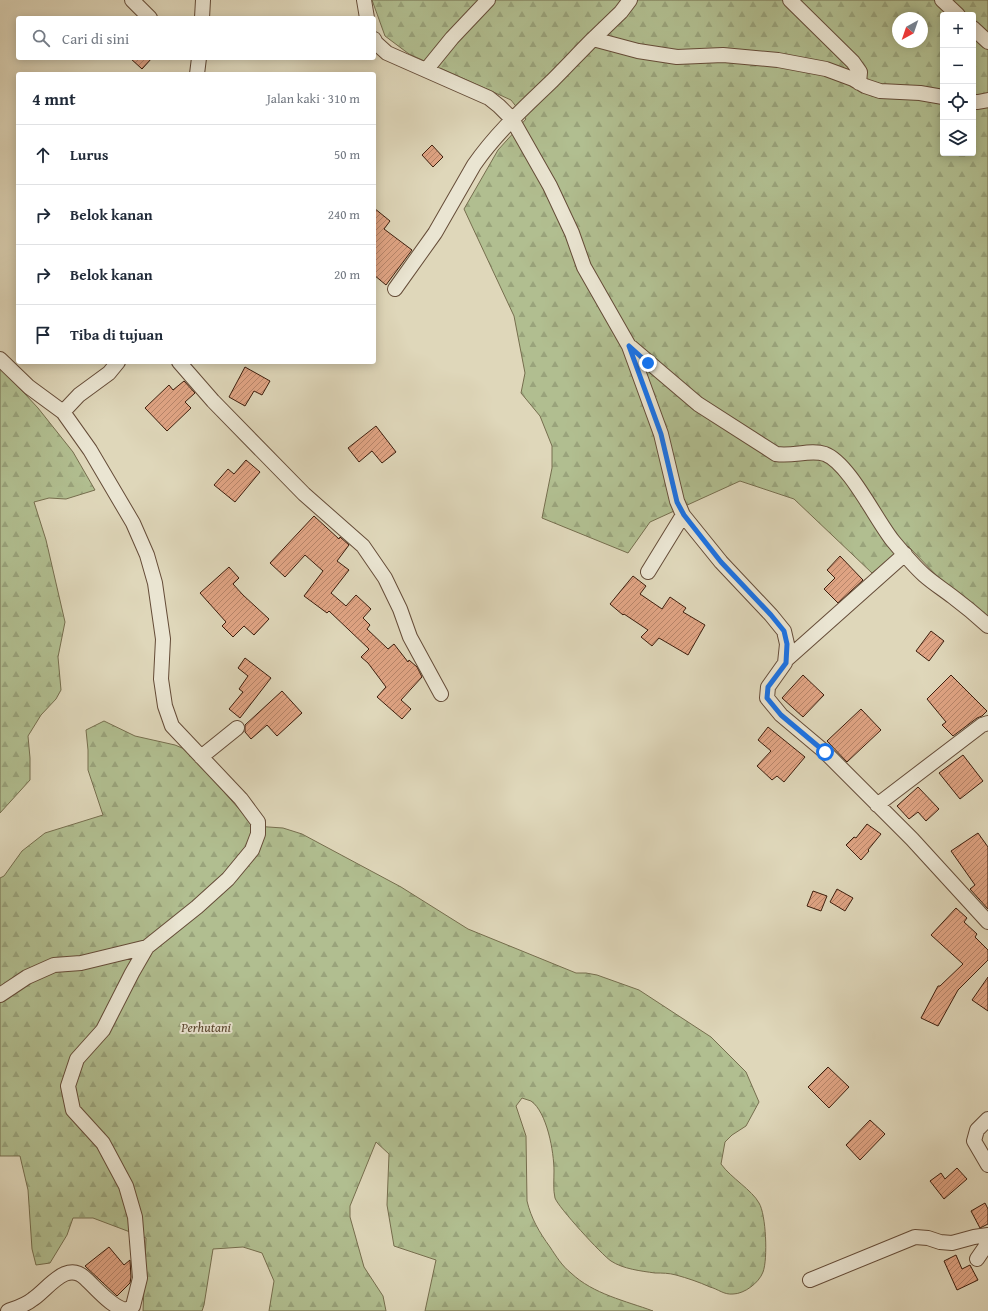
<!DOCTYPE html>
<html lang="id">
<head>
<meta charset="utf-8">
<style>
	:root { --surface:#fff; --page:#f6f6f7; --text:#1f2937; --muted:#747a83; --line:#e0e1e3 }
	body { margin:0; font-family:"Gentium Book Plus",serif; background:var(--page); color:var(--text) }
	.controls { position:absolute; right:12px; top:12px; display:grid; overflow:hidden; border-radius:4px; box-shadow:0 2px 10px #0003 }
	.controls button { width:36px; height:36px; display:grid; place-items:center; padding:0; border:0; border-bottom:1px solid var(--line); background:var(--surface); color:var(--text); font:20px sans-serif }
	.compass { position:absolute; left:892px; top:12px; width:36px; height:36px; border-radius:50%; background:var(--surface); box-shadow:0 2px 10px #0003; rotate:220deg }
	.stop { position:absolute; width:12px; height:12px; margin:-9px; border:3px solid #1a73e8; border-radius:50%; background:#fff }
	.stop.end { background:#1a73e8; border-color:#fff; box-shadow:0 1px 4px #0008 }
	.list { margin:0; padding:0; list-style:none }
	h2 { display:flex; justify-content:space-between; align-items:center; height:52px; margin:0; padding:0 16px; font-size:17px }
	h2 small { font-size:13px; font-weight:400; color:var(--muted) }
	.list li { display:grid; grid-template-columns:26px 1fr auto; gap:12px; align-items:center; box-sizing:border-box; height:60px; padding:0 16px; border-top:1px solid var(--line) }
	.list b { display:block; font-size:15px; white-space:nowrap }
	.list em { font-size:13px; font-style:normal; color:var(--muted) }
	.icon { flex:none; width:22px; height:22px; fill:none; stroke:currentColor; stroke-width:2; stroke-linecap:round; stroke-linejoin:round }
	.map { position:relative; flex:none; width:988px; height:1311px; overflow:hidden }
	.search { position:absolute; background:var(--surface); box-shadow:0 2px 10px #0003; left:16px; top:16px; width:360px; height:44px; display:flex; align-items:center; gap:10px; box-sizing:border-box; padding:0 14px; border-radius:4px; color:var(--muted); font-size:15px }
	.panel { position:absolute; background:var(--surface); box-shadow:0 2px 10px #0003; left:16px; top:72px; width:360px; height:292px; border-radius:4px }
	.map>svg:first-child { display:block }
	.forest { fill:url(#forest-firs); stroke:#766e4e; fill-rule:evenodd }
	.building { fill:url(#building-hatch); stroke:#3c1d0c }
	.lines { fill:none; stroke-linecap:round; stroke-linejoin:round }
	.minor-casing { stroke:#654c38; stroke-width:16 }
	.minor { stroke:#eae5d2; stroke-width:14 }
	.route { stroke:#1a73e8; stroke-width:5 }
	.labels { text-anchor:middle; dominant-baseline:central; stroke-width:4; stroke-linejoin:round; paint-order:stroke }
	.park-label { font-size:13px; font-style:italic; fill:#59452d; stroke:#eae5d2 }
</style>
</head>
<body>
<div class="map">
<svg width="988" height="1311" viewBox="0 0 988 1311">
	<defs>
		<pattern id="forest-firs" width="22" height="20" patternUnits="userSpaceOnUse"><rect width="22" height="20" fill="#b1be90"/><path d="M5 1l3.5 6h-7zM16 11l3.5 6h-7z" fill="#99a37b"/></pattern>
		<pattern id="building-hatch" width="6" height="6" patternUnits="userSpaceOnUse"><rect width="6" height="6" fill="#e0a484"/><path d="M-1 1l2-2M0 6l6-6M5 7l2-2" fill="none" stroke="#b7856a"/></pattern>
	</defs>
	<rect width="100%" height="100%" fill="#dfd7ba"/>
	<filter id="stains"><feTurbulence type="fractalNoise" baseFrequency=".005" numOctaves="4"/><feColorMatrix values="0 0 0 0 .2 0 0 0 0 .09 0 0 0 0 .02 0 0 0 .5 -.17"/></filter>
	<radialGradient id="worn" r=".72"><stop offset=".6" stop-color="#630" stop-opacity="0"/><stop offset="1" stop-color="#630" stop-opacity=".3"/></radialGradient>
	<!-- forest -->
	<path class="forest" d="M372,0H988V619L940,579L908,546L872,573L794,499L740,481L650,522L628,553L542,518L552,468V446L540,416L521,393L525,373L514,316L464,209L498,150L526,119L511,100L409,54L385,36ZM943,15H973V153H943ZM898,18H922V42H898Z
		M0,367L38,408L73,452L95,490L66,499L49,498L34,502L46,540L65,622L58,657L61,690L56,699L41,715L28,736L30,758V780L0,813Z
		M104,721L135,736L175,745L187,750L254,826L283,828L302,834L401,887L468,929L576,973H586L597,975L639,990L711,1037L746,1072L759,1102L746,1126L732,1135L725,1142L721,1164C731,1178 752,1190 759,1203C766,1214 768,1259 763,1272C759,1283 744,1294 733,1294C724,1295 718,1289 710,1287C699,1282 687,1278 676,1275C669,1273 662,1273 655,1273C641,1271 623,1269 611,1261C602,1255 558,1207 555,1198C553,1190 554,1180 554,1171C554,1152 547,1112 531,1101C528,1100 525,1099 522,1098L516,1106L526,1136L527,1201C531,1218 539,1232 550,1247C556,1256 562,1266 571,1273C593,1294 626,1301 653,1311H425L436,1260L394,1246L387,1205L389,1154L376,1142L350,1206V1217L364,1267L383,1296L386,1311H269L274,1281L262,1253L243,1247L213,1249L204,1305L202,1311H143L146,1238L93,1218H73L67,1235L50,1263L36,1265L32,1249L28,1190L20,1156H0V878L4,876L22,851L45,833L103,815L88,770V750L86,730Z"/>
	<!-- building -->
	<path class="building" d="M130,58H152L142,69Z
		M432,145L443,157L433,167L422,155Z
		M374,208L390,221L384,229L412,250L386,285L374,275Z
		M245,367L270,381L262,395L254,391L245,406L229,397Z
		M184,381L195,393L185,402L191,408L167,431L145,408L169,385L173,390Z
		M376,426L396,452L382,463L372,451L359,462L348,448Z
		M246,460L260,472L235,502L214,485L228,469L234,474Z
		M314,516L339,539L340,537L349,545L337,561L349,570L331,593L346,606L356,595L371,609L363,618L370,625L367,629L388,649L394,644L408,662L409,660L417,667L422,677L401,700L411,709L402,719L377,697L386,687L368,663L361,657L369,649L329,611L327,613L304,596L323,571L305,555L285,577L270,563Z
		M840,556L863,580L838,603L824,589L835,578L827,570Z
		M229,567L239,578L233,584L243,595L269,619L254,635L244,626L233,637L222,626L226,622L200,593Z
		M633,576L646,586L640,594L662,609L670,597L686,608L683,612L705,625L688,655L659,638L652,646L641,637L648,630L624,614L623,615L610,604Z
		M931,631L944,641L929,661L916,651Z
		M245,658L271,678L240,718L229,709L243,692L239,689L248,676L238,668Z
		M803,675L824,695L803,717L782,698Z
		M951,675L987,711L982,716L977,718L953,736L942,725L946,722L927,699Z
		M282,691L302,713L277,736L267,725L251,739L245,732V725Z
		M861,709L881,730L847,762L827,741Z
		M768,727L805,757L784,782L777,776L772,780L757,766L771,751L758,740Z
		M963,755L983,781L960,799L939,773Z
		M918,787L939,809L926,821L918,812L909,819L897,806Z
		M867,824L881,834L868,850L869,851L861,860L846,845L854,837L856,838Z
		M978,833L988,847V909L970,889L975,885L951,851Z
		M837,889L853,898L845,911L830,902Z
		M813,891L827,896L821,911L807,906Z
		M956,908L967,918L964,922L977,934L975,937L988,950V960L958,990L938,1026L921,1018L938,986H940L963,964L931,935Z
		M988,977V1011L972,1000Z
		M828,1067L849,1087L829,1108L808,1087Z
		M870,1120L885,1134L860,1160L846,1145Z
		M957,1168L967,1179L944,1199L930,1181L941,1173L945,1179Z
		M985,1203L988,1209V1224L980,1228L971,1211Z
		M109,1247L124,1265L130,1260L131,1277L130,1283L117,1296L85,1266Z
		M956,1255L962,1269L970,1265L978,1280L957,1290L944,1261Z"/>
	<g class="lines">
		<defs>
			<path id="minor" d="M132,0L150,18
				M364,0L367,18
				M790,0L853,62L860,72L859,83
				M942,0L958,15
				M202,18L203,0
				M973,28L988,42
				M374,39L376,43L387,53L489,98L499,106L512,119L550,186L572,233L584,267L629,346L661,434L677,501L683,515L721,562L771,615L784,631L787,644L785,663L768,687L767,698L781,715L825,752L912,839L988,922
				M593,39L621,12L630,0
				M426,70L452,38L488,0
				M197,74L199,58
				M973,102H978L988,100
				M395,289L435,233L474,165C497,132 524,108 552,81C566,67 579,53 593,39L638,51L677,57L723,55L778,60L826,69L853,79L865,86L880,91L920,93L943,97
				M631,347L698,404L776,454C793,457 810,449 825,454C849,463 876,520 893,541C903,553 913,565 924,575C933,583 944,590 953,597C965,606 977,616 988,626
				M0,359L29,387L63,412L90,450L133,523L147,555L155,583L163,639L161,679L165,706L172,726L241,799L258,822V834L252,850L228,879L197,907L147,947L81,963L54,965L27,977L0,995
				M179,362L213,401L304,494L363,546L385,578L400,609L410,637L441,694
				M63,412L79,395L109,373L118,362
				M648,572L683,515
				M786,660L905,554
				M201,757L237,728
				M877,805L982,725L988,723
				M988,1119L977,1130L974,1141L988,1165
				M977,1259L988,1243
				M810,1280L915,1237L928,1238L940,1242L952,1243L974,1237L988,1235
				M8,1311C16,1308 26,1305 33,1299C48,1289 67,1259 86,1279C96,1288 113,1309 127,1310L133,1306L140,1278L135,1217L126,1186L103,1143L73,1110L68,1086L77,1059L103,1030L132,973L147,947"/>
		</defs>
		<!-- minor casing -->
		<use href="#minor" class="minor-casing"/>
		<!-- minor -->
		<use href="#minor" class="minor"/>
	</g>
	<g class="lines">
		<!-- route -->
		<path class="route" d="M648,363L629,346L661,434L677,502L684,515L721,562L771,615L784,631L787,644L786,663L768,687L767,698L781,715L825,752"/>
	</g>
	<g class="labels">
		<!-- park labels -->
		<g class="park-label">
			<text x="206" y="1027">Perhutani</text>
		</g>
	</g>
	<rect width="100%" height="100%" filter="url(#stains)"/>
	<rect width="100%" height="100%" fill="url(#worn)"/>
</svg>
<div class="controls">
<button>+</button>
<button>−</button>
<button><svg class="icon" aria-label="locate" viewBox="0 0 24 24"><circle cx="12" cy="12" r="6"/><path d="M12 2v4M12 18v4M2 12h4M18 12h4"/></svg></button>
<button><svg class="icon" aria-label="layers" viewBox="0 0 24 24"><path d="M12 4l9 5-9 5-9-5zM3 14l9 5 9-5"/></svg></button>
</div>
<svg class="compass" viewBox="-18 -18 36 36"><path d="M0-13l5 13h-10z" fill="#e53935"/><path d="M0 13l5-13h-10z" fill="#747a83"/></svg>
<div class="stop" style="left:825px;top:752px"></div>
<div class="stop end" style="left:648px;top:363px"></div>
<div class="search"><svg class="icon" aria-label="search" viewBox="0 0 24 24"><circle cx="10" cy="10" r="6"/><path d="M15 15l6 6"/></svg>Cari di sini</div>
<section class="panel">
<h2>4 mnt<small>Jalan kaki · 310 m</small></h2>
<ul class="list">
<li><svg class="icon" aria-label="ahead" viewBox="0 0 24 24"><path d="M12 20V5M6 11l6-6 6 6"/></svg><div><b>Lurus</b></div><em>50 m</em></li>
<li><svg class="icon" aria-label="right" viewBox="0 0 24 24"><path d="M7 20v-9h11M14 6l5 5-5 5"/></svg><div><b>Belok kanan</b></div><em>240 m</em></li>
<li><svg class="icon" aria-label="right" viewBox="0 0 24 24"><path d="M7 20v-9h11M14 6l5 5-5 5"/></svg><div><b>Belok kanan</b></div><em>20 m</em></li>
<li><svg class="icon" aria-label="arrive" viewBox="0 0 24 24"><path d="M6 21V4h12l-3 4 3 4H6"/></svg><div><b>Tiba di tujuan</b></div></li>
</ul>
</section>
</div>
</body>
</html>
